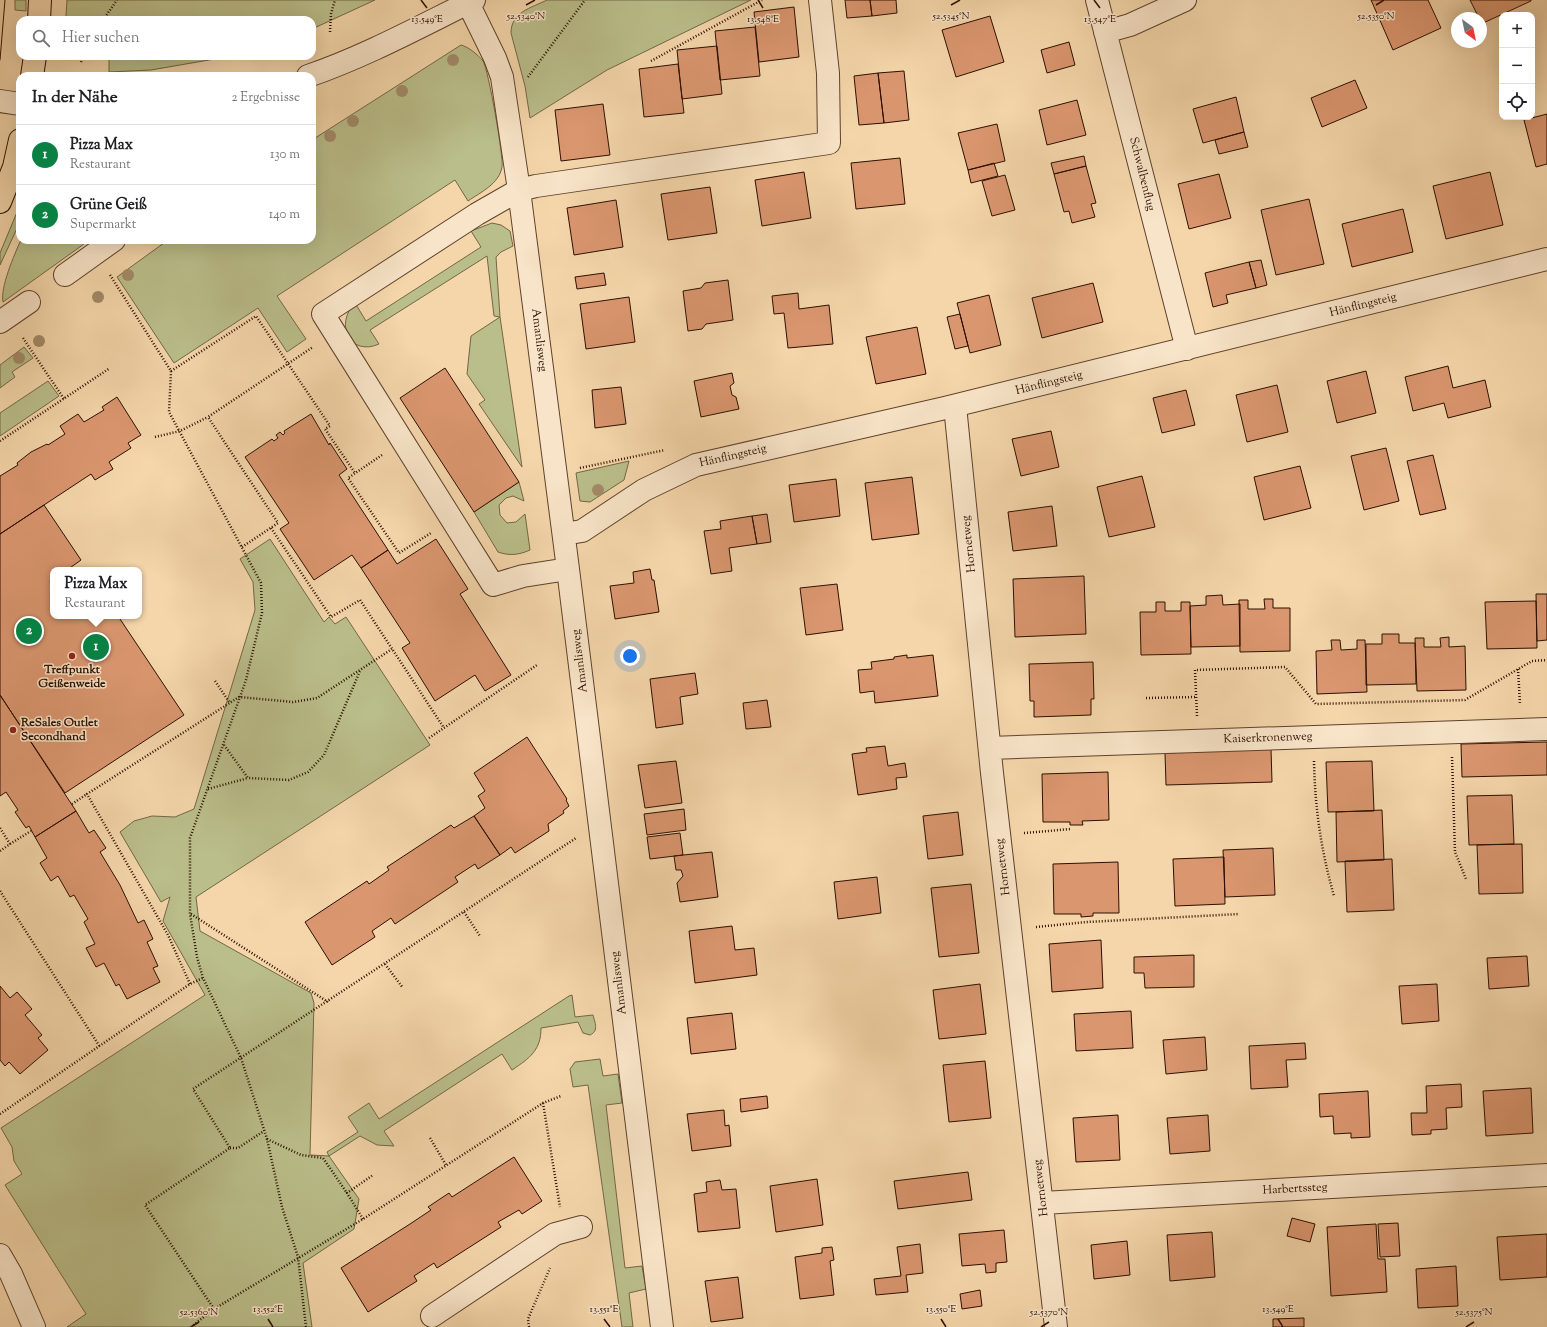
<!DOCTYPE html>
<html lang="de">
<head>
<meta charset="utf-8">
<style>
	:root { --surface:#fff; --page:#f2f2f2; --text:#202124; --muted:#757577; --line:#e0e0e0; --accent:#0b8043 }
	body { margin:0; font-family:"Sorts Mill Goudy",serif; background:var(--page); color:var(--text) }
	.controls { position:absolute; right:12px; top:12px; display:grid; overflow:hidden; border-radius:8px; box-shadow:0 4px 16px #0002 }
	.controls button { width:36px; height:36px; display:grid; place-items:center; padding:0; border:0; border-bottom:1px solid var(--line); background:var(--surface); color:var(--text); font:20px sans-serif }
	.compass { position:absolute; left:1451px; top:12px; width:36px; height:36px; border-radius:50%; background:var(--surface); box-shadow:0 4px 16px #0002; rotate:147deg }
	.you { position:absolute; left:630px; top:656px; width:14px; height:14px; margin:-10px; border:3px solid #fff; border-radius:50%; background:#1a73e8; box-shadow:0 0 0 6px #1a73e833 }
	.badge { display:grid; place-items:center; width:26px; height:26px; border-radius:50%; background:var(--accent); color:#fff; font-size:13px; font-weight:700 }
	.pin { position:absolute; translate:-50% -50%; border:2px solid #fff; box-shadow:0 1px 4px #0006 }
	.popup { position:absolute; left:50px; top:567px; width:92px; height:52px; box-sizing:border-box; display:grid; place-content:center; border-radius:8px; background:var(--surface); filter:drop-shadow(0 1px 3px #0005); font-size:13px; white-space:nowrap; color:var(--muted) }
	.popup b { font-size:15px; color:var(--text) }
	.popup::after { content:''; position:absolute; left:50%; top:100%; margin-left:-8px; border:8px solid transparent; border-top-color:var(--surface) }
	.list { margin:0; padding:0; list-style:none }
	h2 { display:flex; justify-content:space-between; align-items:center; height:52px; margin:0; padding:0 16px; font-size:17px }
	h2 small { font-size:13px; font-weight:400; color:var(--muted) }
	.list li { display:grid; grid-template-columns:26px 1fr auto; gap:12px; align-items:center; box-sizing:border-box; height:60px; padding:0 16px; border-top:1px solid var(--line) }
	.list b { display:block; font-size:15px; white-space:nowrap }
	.list p { margin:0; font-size:13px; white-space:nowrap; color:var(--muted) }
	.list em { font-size:13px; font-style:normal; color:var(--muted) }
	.icon { flex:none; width:22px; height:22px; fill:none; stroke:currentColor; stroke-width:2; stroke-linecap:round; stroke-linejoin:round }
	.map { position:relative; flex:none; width:1547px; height:1327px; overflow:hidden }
	.search { position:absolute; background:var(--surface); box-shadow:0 4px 16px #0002; left:16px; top:16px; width:300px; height:44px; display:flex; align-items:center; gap:10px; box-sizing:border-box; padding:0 14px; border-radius:12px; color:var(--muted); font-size:15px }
	.panel { position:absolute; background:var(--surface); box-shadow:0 4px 16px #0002; left:16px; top:72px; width:300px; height:172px; border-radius:12px }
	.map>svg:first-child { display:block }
	.green { fill:#babe8a; stroke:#746646 }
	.building { fill:#da966f; stroke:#2d0f01 }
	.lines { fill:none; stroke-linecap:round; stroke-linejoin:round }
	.minor-casing { stroke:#5f412b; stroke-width:24 }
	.major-casing { stroke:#2d0f01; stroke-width:24 }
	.path { stroke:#2d0f01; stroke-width:2.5; stroke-dasharray:1 2; stroke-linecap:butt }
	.minor { stroke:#f8e4c8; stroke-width:22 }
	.major { stroke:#f4d6aa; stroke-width:22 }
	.tram { stroke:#2d0f01; stroke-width:1 }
	.tree { fill:#a28a67 }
	.ticks { fill:none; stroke:#2d0f01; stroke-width:1.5 }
	.poi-dot { fill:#8f2418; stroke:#f8e4c8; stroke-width:1.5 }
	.labels { text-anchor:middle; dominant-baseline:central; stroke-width:3; stroke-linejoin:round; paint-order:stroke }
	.street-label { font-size:12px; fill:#2d0f01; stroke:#f8e4c8 }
	.poi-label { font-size:12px; font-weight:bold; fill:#2d0f01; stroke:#f8e4c8 }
	.ticks-label { font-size:10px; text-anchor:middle; fill:#2d0f01; stroke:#f8e4c8; stroke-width:3; stroke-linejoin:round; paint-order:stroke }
</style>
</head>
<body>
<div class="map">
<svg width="1547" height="1327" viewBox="0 0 1547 1327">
	<rect width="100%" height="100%" fill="#f4d6aa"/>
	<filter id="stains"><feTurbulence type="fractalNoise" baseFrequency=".005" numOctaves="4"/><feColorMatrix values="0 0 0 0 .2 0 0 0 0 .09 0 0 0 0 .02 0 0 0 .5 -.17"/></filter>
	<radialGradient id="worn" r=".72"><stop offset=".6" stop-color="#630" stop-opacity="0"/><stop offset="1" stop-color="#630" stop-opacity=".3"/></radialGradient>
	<!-- green -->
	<path class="green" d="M15,0H26V11L15,10Z
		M67,0H375L312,29V20H70L66,16Z
		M547,0H751L607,70L530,118L525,86L511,33C511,12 531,8 547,0Z
		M461,45C469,47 478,55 483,61C488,68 504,158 502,167C499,184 481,192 468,201L455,180L277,296L306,339L287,352L258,308L174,363L117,277L168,240H312V140Z
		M109,56H232L151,70L109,72Z
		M20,205V222L0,265V253Z
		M492,223L501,225L510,231L513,246L501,252L496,257L500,317L522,467L479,404L485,400L467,374L471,336L500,317L494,316L487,256L370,330L379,344C350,357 334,324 355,303L366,321L481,247L471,231Z
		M21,240H81L84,244L3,302C0,288 14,255 21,240Z
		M24,347L33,358L12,372L15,377L0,388V365Z
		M48,381L59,396L0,436V413Z
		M629,461L624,480L590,502L580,501L576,473Z
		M519,482L524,501L513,496L506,498L499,505L500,515L507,523L516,522L525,514L530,550C519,555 509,556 498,552L474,512Z
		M270,539L324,622L329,617L335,624L346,617L430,745L196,897L200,931L311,993L314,1003L310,1155L329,1156L327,1152L358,1132L348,1117L369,1103L379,1119L569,996L572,995L575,1017L593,1015C595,1023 599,1031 590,1035L583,1033L578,1022L541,1028C541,1050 530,1058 512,1070L502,1054L384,1131L394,1146L377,1145L360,1136L329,1156L359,1199L354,1229L303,1263L312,1327H67L86,1314L5,1185L22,1174L14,1161L12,1147L1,1128L205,995L163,921L170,897L161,902L120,832L134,821L152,816L175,817L194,809L255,610L253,582L240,559Z
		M600,1059L603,1076L618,1074L622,1103L606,1105L625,1268L642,1266L646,1289L629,1293L633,1327H622L588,1085L573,1087L570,1069L575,1062Z"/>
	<!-- building -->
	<path class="building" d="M845,0H870L872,16L847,18Z
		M870,0H896L897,13L872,16Z
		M1371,0H1428L1441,28L1393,50Z
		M1470,0H1531V1L1481,24V18H1479Z
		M794,7L799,57L759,62L754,12Z
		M990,16L1004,62L956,77L942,30Z
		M755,27L760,76L720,80L715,31Z
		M1069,42L1075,65L1047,73L1041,50Z
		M717,46L722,94L682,99L677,50Z
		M678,64L684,113L644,117L639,69Z
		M904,71L909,120L884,123L878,73Z
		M878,73L884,123L859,125L854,76Z
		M1355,80L1367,108L1322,127L1311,98Z
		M1236,97L1244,132L1203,143L1193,109Z
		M1077,100L1086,135L1047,145L1039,110Z
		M603,104L610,155L561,161L555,110Z
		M1547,114V164L1536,167L1524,120Z
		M997,124L1005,161L968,170L958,133Z
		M1244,132L1248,147L1219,154L1215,140Z
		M1084,156L1086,166L1054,174L1051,163Z
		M900,158L905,204L856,209L851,163Z
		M994,163L998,176L971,183L968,170Z
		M1086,166L1096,203L1091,204L1095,217L1072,223L1069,211L1064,212L1054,174Z
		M804,172L811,218L762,226L755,180Z
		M1490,172L1503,225L1446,239L1433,186Z
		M1219,174L1231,218L1189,229L1178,184Z
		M1005,175L1015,210L992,216L982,181Z
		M710,187L717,233L668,240L661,194Z
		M1309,199L1324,264L1276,275L1261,210Z
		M616,200L623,247L574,255L567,208Z
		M1403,209L1413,252L1352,267L1342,224Z
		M1261,260L1267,285L1256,288L1249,262Z
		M1249,262L1256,288L1226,295L1228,303L1213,307L1205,273Z
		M604,273L606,285L577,289L575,277Z
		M728,280L733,320L706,324L702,329L688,331L683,291L701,288L705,283Z
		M1093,283L1103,322L1042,338L1032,298Z
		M798,293L799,309L829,305L833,344L788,348L784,313L774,314L772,296Z
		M989,295L1001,345L970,353L957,303Z
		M629,297L635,342L586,349L580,304Z
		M960,314L968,346L955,349L947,317Z
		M917,327L926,374L876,384L866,337Z
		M1448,366L1453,388L1485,380L1491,407L1448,418L1444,403L1413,411L1405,377Z
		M445,368L519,482L474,512L400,398Z
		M1366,371L1376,413L1337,423L1327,381Z
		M732,373L734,383L730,386L732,395L736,397L739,409L701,417L694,381Z
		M1277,385L1288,432L1247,442L1236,395Z
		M621,387L626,424L595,428L592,390Z
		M1186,390L1195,425L1162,433L1153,398Z
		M117,397L141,435L128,443L131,448L109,462L113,469L95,480L91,474L0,534V476L18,465L17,463L31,452L47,444L48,445L65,434L60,426L78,414L84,422L104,410L102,407Z
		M311,414L329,445L330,443L347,469L339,475L388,550L361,568L352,555L314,580L280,529L289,523L245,457L272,439L274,441L278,438L276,435L280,432L283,435L285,433L284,431Z
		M1051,431L1059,467L1021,476L1012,439Z
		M1386,448L1399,501L1364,510L1351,456Z
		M1433,455L1446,509L1420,515L1407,461Z
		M1300,466L1311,508L1264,520L1254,477Z
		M1142,476L1155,527L1109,537L1097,487Z
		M912,477L919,534L872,540L865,483Z
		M836,479L840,516L794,522L789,485Z
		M44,505L81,560L67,570H53V579L50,581L53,586V616H118L184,715L65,793L0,695V534Z
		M1052,506L1057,546L1013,551L1008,512Z
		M767,514L771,542L757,544L752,516Z
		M752,516L757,544L729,548L732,571L711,574L704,531L721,529L720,521Z
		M436,539L468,589L460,594L511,675L485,691L475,675L435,701L402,648L410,643L361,568L388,550L397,564Z
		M650,569L652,580H654L659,612L615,619L610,586L634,583L633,572Z
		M1084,576L1086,634L1015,637L1013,579Z
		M837,584L843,630L806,635L800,588Z
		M1536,594H1547V640L1537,641Z
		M1222,595L1223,605L1240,604V646L1191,647L1190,606L1206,605V596Z
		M1264,599H1273V608H1290V651L1240,652L1239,600H1248V609H1265Z
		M1536,601L1537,648L1487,649L1485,602Z
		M1156,602H1165V611H1181V602H1190L1191,654L1141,655L1140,612H1156Z
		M1382,634H1399V643H1415L1416,684L1366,685V644H1382Z
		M1449,637V647L1465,646L1466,690L1417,691L1415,638H1424V647H1441L1440,638Z
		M1331,640H1340L1341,650L1357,649V640H1365L1367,692L1317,694L1316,651L1332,650Z
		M907,655V658L933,655L938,696L875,703L874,691L860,693L858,670L872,669L871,662L894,659V657Z
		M1093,662L1094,699H1091V715L1034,717V701H1030L1029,664Z
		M695,673L698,694L680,697L683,724L656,728L650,679Z
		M0,695L76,811L35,837L29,826L26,828L15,812L18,810L6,792L0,796Z
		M767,700L771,727L746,729L743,703Z
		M527,737L567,799L566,800L569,806L563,811L564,813L548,824L549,831L515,853L511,847L500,855L474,816L485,808L478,796L485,791L474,773Z
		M1547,742V775L1462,777L1461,744Z
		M885,746L888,766L905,763L907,777L896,778L897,789L858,795L852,754L867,752L866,748Z
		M1271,749L1272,782L1166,785L1165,753Z
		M676,761L682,803L645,808L638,765Z
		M1372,761L1374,811L1328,812L1326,762Z
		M1108,772L1109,820L1082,821L1083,825H1070V822H1043L1042,774Z
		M1512,795L1514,844L1469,845L1467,796Z
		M684,809L686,830L647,835L644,814Z
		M1382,810L1384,860L1337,862L1336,812Z
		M76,811L89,833L94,830L106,848L100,852L120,885L138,923L144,920L153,939L147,942L158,966L153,968L160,982L127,999L119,984L116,986L104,963L96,967L86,948L95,944L84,922L88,919L74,895L70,897L58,876L51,881L40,863L47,858L35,837Z
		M958,812L963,855L928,859L923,816Z
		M474,816L500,855L478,869L475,864L455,877L458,882L395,924L391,918L372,931L375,937L332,965L305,922L367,881L369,884L389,870L387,867L451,825L454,828Z
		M680,833L683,855L650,859L647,837Z
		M1522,844L1523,893L1479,894L1477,845Z
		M1273,848L1275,895L1225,897L1223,850Z
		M712,852L718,897L680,902L677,883L683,876L681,870H676L674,856Z
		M1224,857L1225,904L1175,906L1173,859Z
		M1392,859L1394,910L1347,912L1345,861Z
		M1118,862L1119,913H1093V916L1081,917V914H1054L1053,864Z
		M877,877L881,913L838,919L834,882Z
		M971,884L979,953L939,957L931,888Z
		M732,926L735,950L754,948L757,975L695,983L689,931Z
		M1101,940L1103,988L1052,992L1049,944Z
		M1194,955V987L1145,988L1144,973H1134V957Z
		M1527,956L1529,986L1489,989L1487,958Z
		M980,984L986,1034L939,1039L933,990Z
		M1437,984L1439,1021L1402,1024L1399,986Z
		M0,986L10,998L17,992L32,1009L25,1015L42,1035L38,1038L48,1050L20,1074L9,1062L5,1066L0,1060Z
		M1131,1011L1133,1048L1076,1051L1074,1014Z
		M732,1013L736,1049L691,1054L687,1018Z
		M1205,1037L1207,1070L1166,1074L1163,1040Z
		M1305,1043L1306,1059L1286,1060L1288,1087L1251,1089L1249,1046Z
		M985,1061L991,1118L949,1122L943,1065Z
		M1461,1084L1462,1107L1446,1108L1447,1129L1431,1130V1134L1412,1135L1411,1113H1427L1426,1086Z
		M1531,1088L1533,1133L1486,1136L1483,1091Z
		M1368,1091L1370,1137L1351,1138V1133L1334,1134L1333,1116L1320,1117L1319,1094Z
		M767,1096L768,1108L741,1112L740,1099Z
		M724,1110L725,1126L729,1125L731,1146L692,1151L687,1114Z
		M1118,1115L1120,1160L1076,1162L1073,1118Z
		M1208,1115L1210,1151L1170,1154L1167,1118Z
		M514,1157L542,1201L522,1214L519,1210L498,1222L501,1227L437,1268L434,1263L414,1276L417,1281L368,1312L341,1268L410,1224L431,1210L428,1207L449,1193L452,1197Z
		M968,1172L972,1200L898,1209L894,1181Z
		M817,1179L823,1225L776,1232L770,1186Z
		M720,1180L722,1190L736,1189L740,1228L698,1232L694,1194L707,1192L706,1182Z
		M1292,1218L1315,1224L1310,1242L1287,1236Z
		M1398,1223L1400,1256L1380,1257L1378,1224Z
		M1376,1224L1378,1259H1385L1387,1292L1331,1296L1327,1227Z
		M1004,1230L1007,1262L996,1263V1272L986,1273L985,1264L962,1266L959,1234Z
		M1212,1232L1215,1277L1170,1281L1167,1235Z
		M1547,1234V1277L1500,1280L1497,1237Z
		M1127,1241L1130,1275L1094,1279L1091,1245Z
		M920,1244L923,1273L906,1275L908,1292L876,1295L874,1279L901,1276L897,1247Z
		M832,1247L834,1260L830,1261L834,1295L800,1299L795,1257L822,1253V1248Z
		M1456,1266L1458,1306L1418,1308L1416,1269Z
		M738,1277L743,1318L711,1322L705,1281Z
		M980,1290L982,1306L962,1309L960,1294Z
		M1304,1318V1327H1273V1319Z"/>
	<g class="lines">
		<defs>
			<path id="minor" d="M1097,0L1187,349
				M468,3L495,58L502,77L519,190L568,569L662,1327
				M1105,32L1130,25L1185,0
				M308,76C366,56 419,27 474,0
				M0,101L20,104
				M65,275L114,240
				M0,322L29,302
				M955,406L992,773L1056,1327
				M564,534L582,531L644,490L696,465L945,408L1547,259
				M568,569L523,576L493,585L323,314L477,214L519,190L536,186L829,143L828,73L820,0
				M990,748L1547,729
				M1042,1203L1547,1175
				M0,1255L11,1274L34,1327
				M432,1316L555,1234L581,1227"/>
			<path id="major" d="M39,20L40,0
				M32,76L35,56
				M0,202L14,167L20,140"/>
		</defs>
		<!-- minor casing -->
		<use href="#minor" class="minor-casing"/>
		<!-- major casing -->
		<use href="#major" class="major-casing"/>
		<!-- path -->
		<path class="path" d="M103,20L117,0
			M330,32L331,14L335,0
			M651,61L762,0
			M81,62L83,56
			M528,77L585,0
			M110,275L171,371L169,412L261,583L262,613L246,680L190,838V914L197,957L203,978L241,1058L267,1139L282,1207L298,1257L306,1327
			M23,338L64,399
			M171,371L256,316L330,426L325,429L355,473
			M155,437L180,431L208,417
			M0,441L110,368
			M382,455L348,478L399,553L431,533
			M580,468L665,450
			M271,528L331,617L360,600L444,728
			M242,547L278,523L208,417L313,347
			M1518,669L1520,704
			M215,681L230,703
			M1146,698L1196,697
			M1197,716L1195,670L1285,667L1316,704L1465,700L1532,661L1547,660
			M429,738L537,665
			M224,745L248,778L289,780L308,772L324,755L360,671
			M1452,757L1455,852L1466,879
			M1314,761C1315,809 1321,850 1334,896
			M208,789L248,778
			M72,804L87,794
			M0,828L10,844L0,851
			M1024,833L1071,829
			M10,844L31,831
			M0,891L100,1047
			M464,912L480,936
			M191,914L328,1002
			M1036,927L1087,922L1239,914
			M385,964L403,988
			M190,984L168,935L87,794L239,697L293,702L317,698L392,649
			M543,1103L560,1207
			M0,1114L190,984L203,978
			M430,1138L446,1165
			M267,1139L301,1155L323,1158L347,1193
			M230,1148H238L264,1131
			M363,1219L347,1193L373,1175
			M214,1309L145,1205L230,1148L193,1089L576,838
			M191,1327L214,1309L363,1219L543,1103L561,1096
			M529,1327L528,1319L550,1268"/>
		<!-- minor -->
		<use href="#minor" class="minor"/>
		<!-- major -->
		<use href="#major" class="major"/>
		<!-- tram -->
		<path class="tram" d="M0,60L5,0"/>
	</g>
	<!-- trees -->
	<g class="tree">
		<circle cx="453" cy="60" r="6"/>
		<circle cx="402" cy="91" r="6"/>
		<circle cx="353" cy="121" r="6"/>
		<circle cx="330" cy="136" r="6"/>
		<circle cx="128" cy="275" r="6"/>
		<circle cx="98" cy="297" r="6"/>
		<circle cx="39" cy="341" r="6"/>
		<circle cx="19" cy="358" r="6"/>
		<circle cx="598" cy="490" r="6"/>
	</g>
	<!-- ticks -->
	<path class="ticks" d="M421,0L427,8M758,0L763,8M1094,0L1100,8M526,5L535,0M951,5L960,0M1376,5L1384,0M268,1319L273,1327M604,1319L610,1327M941,1319L946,1327M1278,1319L1283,1327M191,1327L199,1322M1041,1327L1049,1322M1466,1327L1474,1322"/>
	<!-- markers -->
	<g class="poi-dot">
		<circle cx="72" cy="656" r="4"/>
		<circle cx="13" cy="730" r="4"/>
	</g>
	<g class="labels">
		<!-- street labels -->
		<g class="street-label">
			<text transform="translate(1142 174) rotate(76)">Schwalbenflug</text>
			<text transform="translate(1363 305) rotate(-14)">Hänflingsteig</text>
			<text transform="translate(539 340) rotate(83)">Amanlisweg</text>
			<text transform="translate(1049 383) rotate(-14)">Hänflingsteig</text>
			<text transform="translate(733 456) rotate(-13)">Hänflingsteig</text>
			<text transform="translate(969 544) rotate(-96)">Hornetweg</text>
			<text transform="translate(580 661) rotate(-97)">Amanlisweg</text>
			<text transform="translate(1268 738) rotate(-2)">Kaiserkronenweg</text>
			<text transform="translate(1003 867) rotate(-97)">Hornetweg</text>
			<text transform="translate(619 983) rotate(-97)">Amanlisweg</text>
			<text transform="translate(1041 1188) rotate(-97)">Hornetweg</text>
			<text transform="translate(1295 1189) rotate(-3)">Harbertssteg</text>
		</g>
		<!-- poi labels -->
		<g class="poi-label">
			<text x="72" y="670">Treffpunkt<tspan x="72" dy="14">Geißenweide</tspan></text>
			<text x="21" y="723" text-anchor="start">ReSales Outlet<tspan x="21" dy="14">Secondhand</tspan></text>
		</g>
	</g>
	<g class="ticks-label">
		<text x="951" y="19">52.5345°N</text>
		<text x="1376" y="19">52.5350°N</text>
		<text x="526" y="19">52.5340°N</text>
		<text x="427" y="22">13.549°E</text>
		<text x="763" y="22">13.548°E</text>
		<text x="1100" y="22">13.547°E</text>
		<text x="268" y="1312">13.552°E</text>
		<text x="604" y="1312">13.551°E</text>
		<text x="941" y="1312">13.550°E</text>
		<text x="1278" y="1312">13.549°E</text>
		<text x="199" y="1315">52.5360°N</text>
		<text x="1049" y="1315">52.5370°N</text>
		<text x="1474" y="1315">52.5375°N</text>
	</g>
	<rect width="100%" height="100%" filter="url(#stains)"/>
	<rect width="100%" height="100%" fill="url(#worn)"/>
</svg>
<div class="controls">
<button>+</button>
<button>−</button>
<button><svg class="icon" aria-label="locate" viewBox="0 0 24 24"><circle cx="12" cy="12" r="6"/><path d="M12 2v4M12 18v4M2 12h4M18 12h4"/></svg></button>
</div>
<svg class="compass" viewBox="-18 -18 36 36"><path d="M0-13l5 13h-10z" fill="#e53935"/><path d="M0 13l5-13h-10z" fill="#757577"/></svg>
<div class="you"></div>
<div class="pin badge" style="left:96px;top:647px">1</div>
<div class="popup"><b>Pizza Max</b>Restaurant</div>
<div class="pin badge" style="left:29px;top:631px">2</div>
<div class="search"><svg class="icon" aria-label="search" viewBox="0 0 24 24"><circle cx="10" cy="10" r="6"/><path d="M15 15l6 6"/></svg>Hier suchen</div>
<section class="panel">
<h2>In der Nähe<small>2 Ergebnisse</small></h2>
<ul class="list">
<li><span class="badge">1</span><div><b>Pizza Max</b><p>Restaurant</p></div><em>130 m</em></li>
<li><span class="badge">2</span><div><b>Grüne Geiß</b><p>Supermarkt</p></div><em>140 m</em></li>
</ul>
</section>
</div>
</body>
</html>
